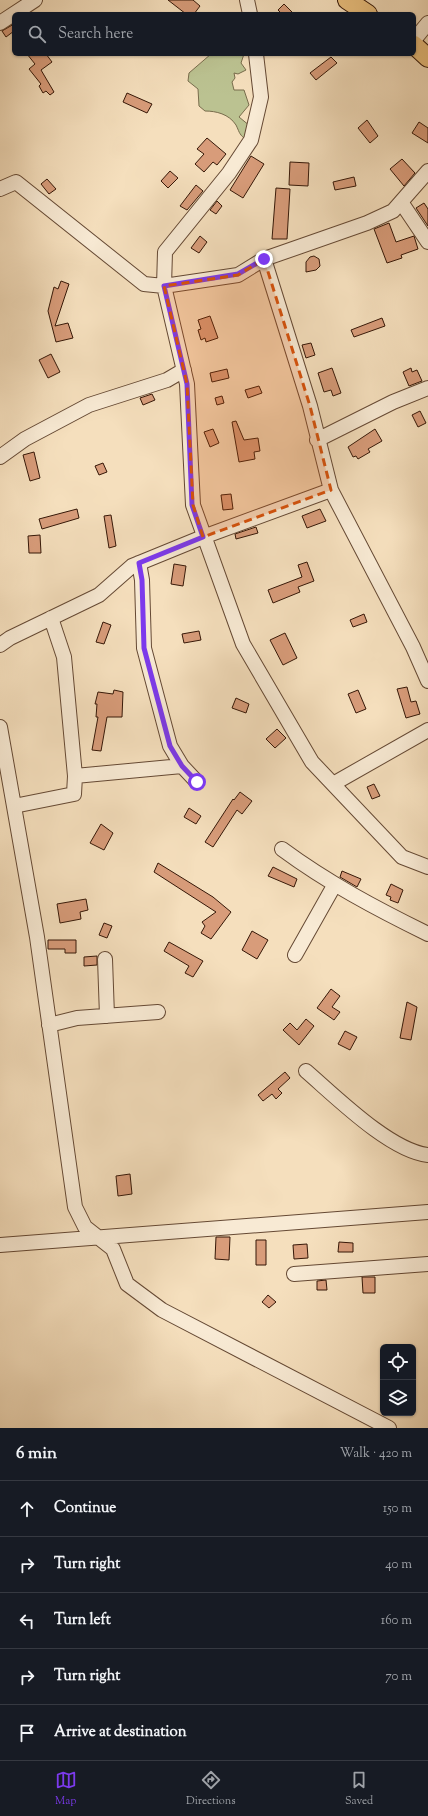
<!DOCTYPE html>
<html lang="en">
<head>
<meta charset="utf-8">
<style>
	:root { --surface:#171b24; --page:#242831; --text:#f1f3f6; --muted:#9ea1a6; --line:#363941; --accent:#7c3aed }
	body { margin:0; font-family:"Sorts Mill Goudy",serif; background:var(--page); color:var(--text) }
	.controls { position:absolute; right:12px; bottom:12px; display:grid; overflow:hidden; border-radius:6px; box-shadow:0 1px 3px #0004 }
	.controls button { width:36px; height:36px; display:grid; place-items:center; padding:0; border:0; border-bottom:1px solid var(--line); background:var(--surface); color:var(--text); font:20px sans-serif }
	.stop { position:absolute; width:12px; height:12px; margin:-9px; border:3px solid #7c3aed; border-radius:50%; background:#fff }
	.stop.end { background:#7c3aed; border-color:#fff; box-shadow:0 1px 4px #0008 }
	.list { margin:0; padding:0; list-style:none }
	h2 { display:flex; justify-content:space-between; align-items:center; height:52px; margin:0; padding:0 16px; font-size:17px }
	h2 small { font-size:13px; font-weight:400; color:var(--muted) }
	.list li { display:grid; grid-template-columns:26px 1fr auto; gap:12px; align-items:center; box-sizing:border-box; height:56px; padding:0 16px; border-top:1px solid var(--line) }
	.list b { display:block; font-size:15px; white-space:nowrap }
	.list em { font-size:13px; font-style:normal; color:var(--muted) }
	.icon { flex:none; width:22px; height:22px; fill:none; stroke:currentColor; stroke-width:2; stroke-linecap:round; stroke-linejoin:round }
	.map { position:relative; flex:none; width:428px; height:1428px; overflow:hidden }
	.search { position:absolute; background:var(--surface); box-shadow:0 1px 3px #0004; left:12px; right:12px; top:12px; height:44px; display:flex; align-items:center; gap:10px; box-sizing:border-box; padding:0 14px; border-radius:6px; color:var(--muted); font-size:15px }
	.sheet { height:332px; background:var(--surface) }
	nav { display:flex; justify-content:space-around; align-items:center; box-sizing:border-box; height:56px; border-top:1px solid var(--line); background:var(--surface); font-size:11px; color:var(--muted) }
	nav a { display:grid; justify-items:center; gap:2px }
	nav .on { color:var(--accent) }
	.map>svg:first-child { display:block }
	.green { fill:#bbc291; stroke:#786c4c }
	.building { fill:#d89c7a; stroke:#351707 }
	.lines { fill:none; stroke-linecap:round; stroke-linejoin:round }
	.minor-casing { stroke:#654934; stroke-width:16 }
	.major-casing { stroke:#351707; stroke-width:20 }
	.minor { stroke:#f8ead4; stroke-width:14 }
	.major { stroke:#eac07e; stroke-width:18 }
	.route { stroke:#7c3aed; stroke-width:5 }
	.marked { fill:#d6520c; fill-opacity:0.2; stroke:#d6520c; stroke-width:3; stroke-dasharray:8 5; stroke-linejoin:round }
</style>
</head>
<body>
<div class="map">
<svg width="428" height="1428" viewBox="0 0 428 1428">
	<rect width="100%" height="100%" fill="#f5dfbd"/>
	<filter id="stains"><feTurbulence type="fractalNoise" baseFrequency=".005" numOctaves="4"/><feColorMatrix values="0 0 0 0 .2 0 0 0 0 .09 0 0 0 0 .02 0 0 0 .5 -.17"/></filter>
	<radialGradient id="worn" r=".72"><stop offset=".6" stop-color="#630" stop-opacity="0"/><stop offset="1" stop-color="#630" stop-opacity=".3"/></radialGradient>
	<!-- green -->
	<path class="green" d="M211,54H244L241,63L246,70L238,74L234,73L235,78L232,82L234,90H244L249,105L239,117L250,126L244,138C239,134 239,131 236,125C229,114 216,111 205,111L199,106L198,89L188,81L189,73Z"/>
	<!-- building -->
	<path class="building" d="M168,0H193L200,6L194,14H186Z
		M284,4L294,14H282L278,10Z
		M14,24V31L6,37L2,31Z
		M27,54H46L52,62L41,70L54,92L50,95L46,91L43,93L39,86L41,84L29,69L35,64Z
		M331,57L337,63L316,80L310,73Z
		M127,93L152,104L147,113L123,102Z
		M367,120L378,136L370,143L358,128Z
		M419,122L428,128V143L412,133Z
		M207,138L226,154L217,165L213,162L204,172L195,164L204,154L197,149Z
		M251,156L264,164L243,198L230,190Z
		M402,159L415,173L404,186L390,169Z
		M290,162L309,163L308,186L289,185Z
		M170,171L178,178L168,188L161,181Z
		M354,177L356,186L335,190L333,182Z
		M47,179L56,189L49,194L41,184Z
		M196,185L203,191L187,210L180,206Z
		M276,188L290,189L287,239H272Z
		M217,201L222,206L216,214L210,210Z
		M424,203L428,209V226L416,208Z
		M389,223L396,242L414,236L418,249L401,255L402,258L387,263L374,229Z
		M200,236L207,242L199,253L191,248Z
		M314,256L319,259L320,266L316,270L306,272V262L310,257Z
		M61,281L69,284L55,326L68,323L73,338L56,342L48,311L54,287L58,289Z
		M210,316L218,338L206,342L205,338L201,340L198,330L201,329L198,320Z
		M382,318L385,326L354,337L351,330Z
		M311,343L315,355L306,358L302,345Z
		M51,354L60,372L48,378L39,360Z
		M332,368L341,393L333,396L331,390L324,392L318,373Z
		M411,368L412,372L417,370L422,381L409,386L403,372Z
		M227,369L229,378L212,382L210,373Z
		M259,386L262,393L248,398L245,390Z
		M152,394L155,400L143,405L140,398Z
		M222,396L224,403L217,405L215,398Z
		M420,411L426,423L418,427L412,415Z
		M236,421L244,440L258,438L260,451L254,452L255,459L239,462L232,422Z
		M213,429L219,443L210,447L204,432Z
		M375,429L382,441L368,449L370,452L358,459L356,456L353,457L348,447Z
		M34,452L40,478L30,481L23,455Z
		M103,463L107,472L99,475L95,466Z
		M231,494L233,509L223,510L221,495Z
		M77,509L79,518L42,529L39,519Z
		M320,509L326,521L307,528L302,516Z
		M111,515L116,546L109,548L104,516Z
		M256,527L258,533L236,539L235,534Z
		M40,535L41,553H29L28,536Z
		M307,562L314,581L298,587L300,592L273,603L268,590L302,577L298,565Z
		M174,564L186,566L183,586L171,584Z
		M364,614L367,622L353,627L350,620Z
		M103,622L111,625L104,644L96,642Z
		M199,631L201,640L184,643L182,634Z
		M285,633L297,658L283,665L270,640Z
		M407,687L411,702L416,701L420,714L406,718L397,689Z
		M114,690L123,692L122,717H107L101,751L92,750L98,717H96L97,704H95L98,692L113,694Z
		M358,690L366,709L356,713L348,694Z
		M236,698L249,704L246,713L232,708Z
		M277,729L286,738L275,748L266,739Z
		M374,784L380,796L372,799L367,787Z
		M240,792L252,801L242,814L237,810L213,847L205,842L233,799L234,800Z
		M189,808L201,816L196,824L184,817Z
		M101,824L113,833L104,850L90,843Z
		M158,863L213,897L231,912L211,939L201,933L205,926L202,922L216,912L154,872Z
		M273,867L297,879L294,887L268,876Z
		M342,871L361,879L357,887L340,877Z
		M391,884L403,890L398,903L390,900L391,897L386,895Z
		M86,899L88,910L80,912L81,919L60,923L57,904Z
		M104,923L112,926L107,938L99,935Z
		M252,931L268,940L257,959L242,950Z
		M48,940H76V953H65V949H48Z
		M169,942L203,961L193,977L185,973L189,966L164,951Z
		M97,956V965L84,966V957Z
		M331,989L340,996L332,1007L340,1012L334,1020L317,1008Z
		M407,1002L417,1007L411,1040L400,1038Z
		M306,1019L314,1026L299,1045L283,1030L290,1023L297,1030Z
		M345,1031L357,1037L350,1050L338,1044Z
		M285,1072L290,1078L278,1089L282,1093L276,1099L272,1094L263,1101L258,1095Z
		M130,1174L132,1194L118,1196L116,1176Z
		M216,1237H230L229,1260L215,1259Z
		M256,1240H266V1265H256Z
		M339,1242L353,1243V1252H338Z
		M307,1244L308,1258L294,1259L293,1245Z
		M362,1277H375V1293H363Z
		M326,1280L327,1290H317V1281Z
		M268,1295L276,1302L269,1308L262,1302Z"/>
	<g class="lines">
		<defs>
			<path id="minor" d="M247,0L250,14
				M0,23L35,0
				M414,40L428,23
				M256,54L261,97L251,140L229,173L165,252L164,286L187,384L193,505L243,644L312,762L402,857L428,867
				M0,189L16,182L144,284L164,286L238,275L264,259L367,223L393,211L428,171
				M401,202L428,242
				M264,259L310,406L331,490L413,647L428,681
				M317,440L393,402L428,388
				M0,457L25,439L89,405L167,380L184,370
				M139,563L142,580L144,648L170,746L182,766L197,782
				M51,618L64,657L75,776
				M0,645L10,638L99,595L132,566L203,537L331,490
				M0,727L37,937L75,1207L85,1227L113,1249L127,1284L162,1310L389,1428
				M333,784L428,730
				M14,806L74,794L75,776L182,766
				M282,849C328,883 377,909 428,934
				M295,955L335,884
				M105,959L107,1016
				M49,1025L77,1018L158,1012
				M306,1071C335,1096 390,1151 428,1155
				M0,1245L428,1212
				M294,1274L428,1264"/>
			<path id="major" d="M347,0L368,14
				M414,45L428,58"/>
		</defs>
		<!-- minor casing -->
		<use href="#minor" class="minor-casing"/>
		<!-- major casing -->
		<use href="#major" class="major-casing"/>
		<!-- minor -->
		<use href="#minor" class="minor"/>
		<!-- major -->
		<use href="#major" class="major"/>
	</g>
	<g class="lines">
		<!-- route -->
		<path class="route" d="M197,782L182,766L170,746L144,648L142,580L139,563L203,537L192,505L187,384L164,286L238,274L264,259"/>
	</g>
	<!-- marked area -->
	<path class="marked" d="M264,259L310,406L331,490L203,537L193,505L187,384L164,286L238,275Z"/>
	<rect width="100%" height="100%" filter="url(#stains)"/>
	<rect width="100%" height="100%" fill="url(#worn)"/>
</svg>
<div class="controls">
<button><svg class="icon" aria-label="locate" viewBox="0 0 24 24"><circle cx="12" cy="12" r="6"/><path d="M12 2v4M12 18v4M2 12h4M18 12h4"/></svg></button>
<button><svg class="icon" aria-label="layers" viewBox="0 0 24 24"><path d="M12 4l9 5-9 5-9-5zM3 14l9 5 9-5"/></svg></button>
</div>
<div class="stop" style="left:197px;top:782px"></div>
<div class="stop end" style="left:264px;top:259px"></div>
<div class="search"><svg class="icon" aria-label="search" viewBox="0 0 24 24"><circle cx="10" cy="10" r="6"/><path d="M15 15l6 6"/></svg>Search here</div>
</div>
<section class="sheet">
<h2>6 min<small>Walk · 420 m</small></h2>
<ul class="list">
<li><svg class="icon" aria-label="ahead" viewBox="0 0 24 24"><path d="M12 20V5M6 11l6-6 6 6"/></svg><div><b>Continue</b></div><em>150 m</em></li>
<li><svg class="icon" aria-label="right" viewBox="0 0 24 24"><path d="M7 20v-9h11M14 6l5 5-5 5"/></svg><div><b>Turn right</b></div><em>40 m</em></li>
<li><svg class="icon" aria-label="left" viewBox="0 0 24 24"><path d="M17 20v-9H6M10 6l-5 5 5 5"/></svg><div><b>Turn left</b></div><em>160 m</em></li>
<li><svg class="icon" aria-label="right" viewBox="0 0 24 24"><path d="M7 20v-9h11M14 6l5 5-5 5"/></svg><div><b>Turn right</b></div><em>70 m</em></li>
<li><svg class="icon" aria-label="arrive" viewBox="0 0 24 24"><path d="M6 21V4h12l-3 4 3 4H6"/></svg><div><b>Arrive at destination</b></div></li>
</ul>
</section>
<nav>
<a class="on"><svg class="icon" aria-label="map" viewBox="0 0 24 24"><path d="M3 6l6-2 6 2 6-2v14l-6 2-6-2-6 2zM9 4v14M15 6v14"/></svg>Map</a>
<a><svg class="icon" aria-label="directions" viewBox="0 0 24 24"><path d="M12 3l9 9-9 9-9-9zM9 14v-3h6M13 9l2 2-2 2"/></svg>Directions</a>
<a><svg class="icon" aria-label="saved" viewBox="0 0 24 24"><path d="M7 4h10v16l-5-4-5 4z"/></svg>Saved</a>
</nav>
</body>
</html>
